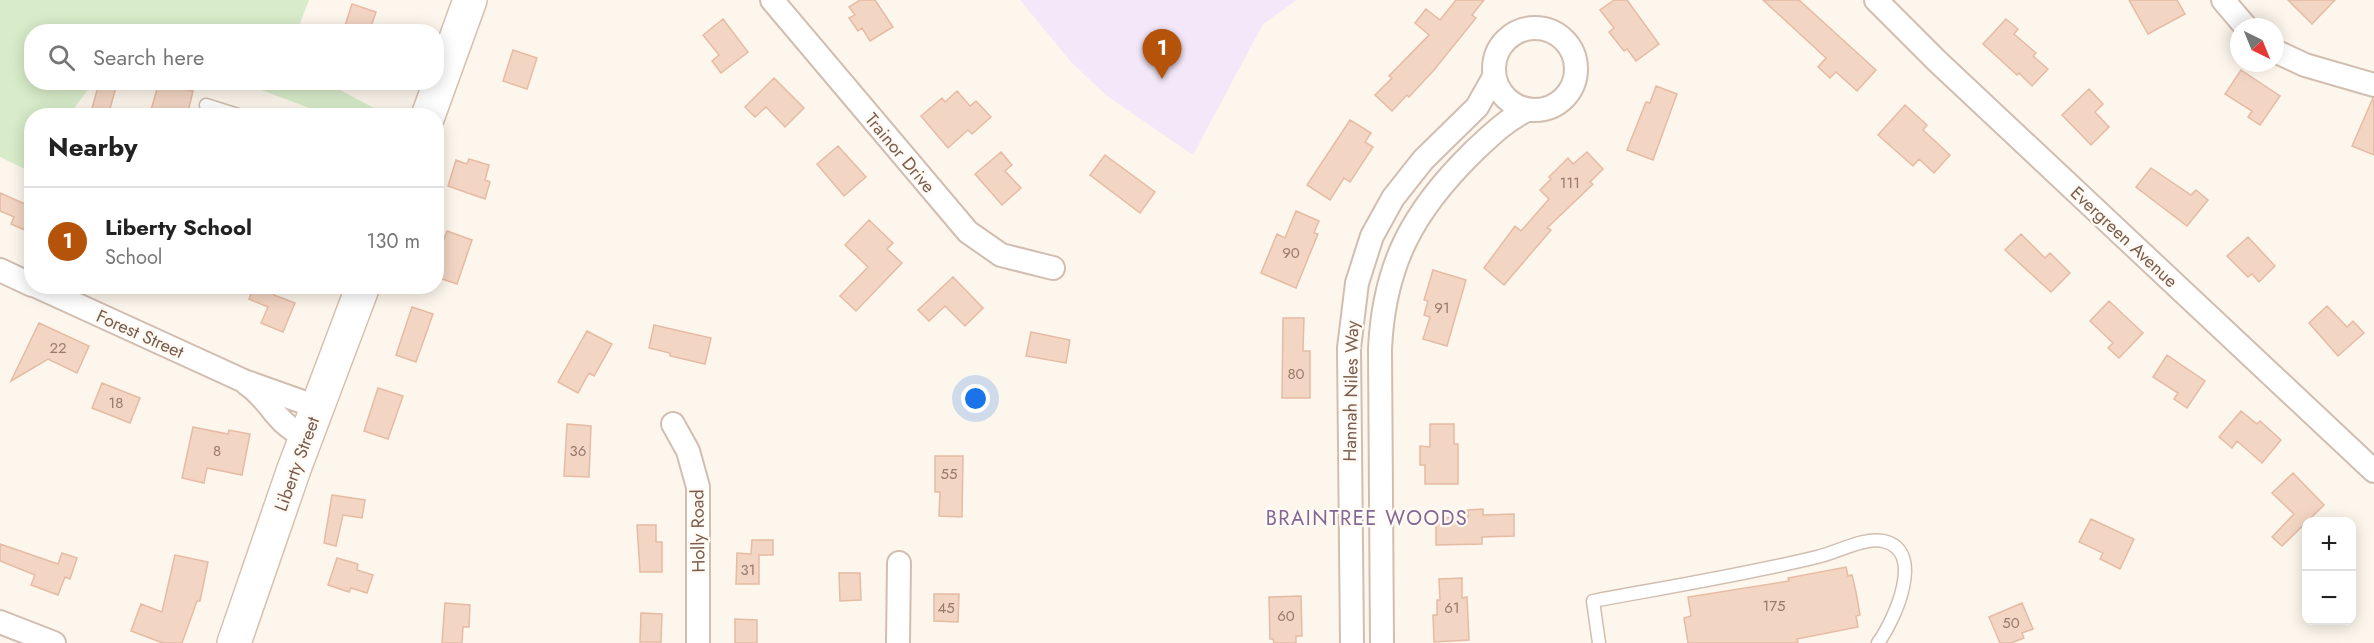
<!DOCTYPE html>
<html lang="en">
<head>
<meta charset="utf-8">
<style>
	:root { --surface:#fff; --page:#f2f2f2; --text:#222; --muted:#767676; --line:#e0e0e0; --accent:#b45309 }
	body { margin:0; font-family:Jost,sans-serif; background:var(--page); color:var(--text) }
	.controls { position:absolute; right:18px; bottom:18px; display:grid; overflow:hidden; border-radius:12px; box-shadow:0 3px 15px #0003 }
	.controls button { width:54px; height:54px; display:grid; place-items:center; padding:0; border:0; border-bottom:2px solid var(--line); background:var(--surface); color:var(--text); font:30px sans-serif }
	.compass { position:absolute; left:2230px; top:18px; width:54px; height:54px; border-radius:50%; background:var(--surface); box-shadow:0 3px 15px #0003; rotate:137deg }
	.you { position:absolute; left:976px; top:399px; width:21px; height:21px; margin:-15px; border:4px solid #fff; border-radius:50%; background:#1a73e8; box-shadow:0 0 0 9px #1a73e833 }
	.badge { display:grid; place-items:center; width:39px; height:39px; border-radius:50%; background:var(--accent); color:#fff; font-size:20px; font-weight:700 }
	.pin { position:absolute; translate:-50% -50px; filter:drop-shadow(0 2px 3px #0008) }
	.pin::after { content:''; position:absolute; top:32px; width:21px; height:18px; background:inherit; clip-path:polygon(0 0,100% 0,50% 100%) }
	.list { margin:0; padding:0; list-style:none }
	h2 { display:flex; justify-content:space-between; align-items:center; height:78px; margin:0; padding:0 24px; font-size:26px }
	h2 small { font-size:20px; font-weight:400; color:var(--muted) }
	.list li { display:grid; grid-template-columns:39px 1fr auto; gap:18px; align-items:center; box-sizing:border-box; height:108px; padding:0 24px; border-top:2px solid var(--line) }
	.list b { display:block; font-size:22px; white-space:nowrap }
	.list p { margin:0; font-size:20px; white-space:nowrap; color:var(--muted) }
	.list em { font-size:20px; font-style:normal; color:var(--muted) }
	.icon { flex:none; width:33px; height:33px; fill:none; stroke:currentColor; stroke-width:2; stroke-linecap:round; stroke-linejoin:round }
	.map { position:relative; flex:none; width:2374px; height:643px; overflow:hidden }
	.search { position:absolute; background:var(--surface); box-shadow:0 3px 15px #0003; left:24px; top:24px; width:420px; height:66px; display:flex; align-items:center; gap:15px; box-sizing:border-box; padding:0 21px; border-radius:24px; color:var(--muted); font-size:22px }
	.panel { position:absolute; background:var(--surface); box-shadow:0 3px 15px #0003; left:24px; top:108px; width:420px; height:186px; border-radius:24px }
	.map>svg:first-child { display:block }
	.education { fill:#f3e8fa }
	.green { fill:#d8ecc9 }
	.building { fill:#f3d5c3; stroke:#e6bba3; stroke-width:1.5 }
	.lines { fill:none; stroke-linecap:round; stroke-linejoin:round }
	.lane-casing { stroke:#d1beb0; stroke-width:15 }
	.street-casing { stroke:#d1beb0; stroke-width:26 }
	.secondary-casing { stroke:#d6c0b0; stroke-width:36 }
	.lane { stroke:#fff; stroke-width:12 }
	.street { stroke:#fff; stroke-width:22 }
	.secondary { stroke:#fff; stroke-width:33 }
	.labels { text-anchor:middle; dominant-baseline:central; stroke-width:4.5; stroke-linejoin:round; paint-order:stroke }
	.number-label { font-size:15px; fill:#987a6a }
	.street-label { font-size:18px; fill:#7a5c4d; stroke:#fffaf3 }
	.neighbourhood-label { font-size:20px; letter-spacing:1.5px; fill:#846695; stroke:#fffaf3 }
</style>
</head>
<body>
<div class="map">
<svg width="2374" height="643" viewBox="0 0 2374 643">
	<rect width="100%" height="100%" fill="#fdf6ec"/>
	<!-- education -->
	<path class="education" d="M1020,0H1297L1263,24L1193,155L1107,96L1072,63Z"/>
	<!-- green -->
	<path class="green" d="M0,0H309L297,31L32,32V82L93,83L69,115L32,116L31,172L0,157Z
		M243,83H327L387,115H328Z"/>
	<!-- building -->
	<path class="building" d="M860,0H875L893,27L870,41L862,28L858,31L849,18L855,15L849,7Z
		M1456,0H1484L1472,15L1476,18L1434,70L1409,97L1407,95L1392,111L1375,95L1392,78L1389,76L1429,35L1415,23L1426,9L1440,20Z
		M1614,0H1627L1659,44L1636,61L1627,49L1624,51L1609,32L1614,28L1600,10Z
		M1763,0H1799L1876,70L1857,91L1836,72L1830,78L1818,67L1826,58Z
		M2129,0H2177L2185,14L2148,34Z
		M2288,0H2335L2312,24Z
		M352,4L376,12L369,32H343Z
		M723,19L748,52L721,73L712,61L719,55L703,35Z
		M2006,19L2018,29L2014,34L2036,53L2033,56L2048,69L2032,86L2019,73L2017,75L1983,44Z
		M513,50L537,58L527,89L503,81Z
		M2241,70L2280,96L2260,125L2248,117L2252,111L2225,94Z
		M774,78L804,108L785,127L766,107L755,117L745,107Z
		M159,82L193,91L187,116H157L158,112L151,110Z
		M99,83L116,87L108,116H90Z
		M1656,86L1677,94L1653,160L1627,150L1646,102L1650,103Z
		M2089,89L2103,104L2095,112L2109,127L2091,145L2062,115Z
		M957,91L970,106L976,101L991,117L972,134L968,130L948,148L921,116L942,98L945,102Z
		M2373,98H2374V155L2352,146Z
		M1905,105L1927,125L1923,130L1950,155L1934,173L1919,159L1913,166L1878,135Z
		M1350,120L1371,133L1365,142L1373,147L1350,182L1344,178L1330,200L1307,185Z
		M838,146L866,177L844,196L817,164Z
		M1001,152L1012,165L1005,171L1021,188L1002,205L975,174Z
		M1587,152L1603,169L1590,182L1593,184L1547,228L1551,230L1504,285L1484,268L1515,226L1521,231L1549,199L1540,190L1551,179L1549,177L1568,158L1573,164Z
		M1105,155L1155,192L1140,213L1090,175Z
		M469,159L489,165L485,180L490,182L485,199L448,186L456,160L467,164Z
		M2151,168L2191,195L2196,190L2208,200L2187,226L2136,187Z
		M0,193L32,207V233L11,224L14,217L0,211Z
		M1296,211L1319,221L1314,233L1318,234L1296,288L1261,273L1277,234L1285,238Z
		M869,220L893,243L887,249L902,263L856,311L840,296L868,267L845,245Z
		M447,231L472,240L457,284L436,277V261Z
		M2021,234L2045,258L2050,253L2070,273L2051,292L2005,250Z
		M2248,237L2275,266L2259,282L2252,274L2248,277L2227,256Z
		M1433,270L1466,280L1447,346L1423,339L1430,317L1424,315L1428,301L1424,300Z
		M953,277L983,308L965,326L945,306L929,321L918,310Z
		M254,286H277L274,295L295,303L283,332L261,323L268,307L249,299Z
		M2109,301L2143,333L2119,358L2108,348L2113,343L2090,321Z
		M2327,306L2347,327L2353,321L2364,333L2338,356L2309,323Z
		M412,307L433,314L416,362L396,355Z
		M1283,318H1304L1303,351H1310V398H1282Z
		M39,323L89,346L77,373L48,359L11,381Z
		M654,325L711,338L705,364L670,356V353L649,348Z
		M587,331L612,344L594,376L589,373L578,393L558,382Z
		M1031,332L1070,340L1066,363L1026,356Z
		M2167,355L2205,381L2187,408L2174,399L2178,393L2153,377Z
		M102,383L140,398L130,423L92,408Z
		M378,388L403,396L388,439L364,431Z
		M2241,411L2257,424L2260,421L2281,440L2262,463L2237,441L2232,448L2219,437Z
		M567,424L591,426L589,477L564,476Z
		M1430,424H1454V444H1458V484H1425V465H1420V446L1430,447Z
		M193,427L228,434L229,430L250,434L242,475L207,468L204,483L182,478Z
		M935,456H963L962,517L939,516L940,492H935Z
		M2293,473L2324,505L2282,546L2272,537L2294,514L2272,493Z
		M332,495L365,500L362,518L343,515L336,546L324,543Z
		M1483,509V515L1514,514V536L1482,537V544L1436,545V518L1468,517V510Z
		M2091,519L2134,539L2120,569L2100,559L2103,553L2079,542Z
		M637,525H656V542H662V572H640Z
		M752,540H773V555H759V584H736L737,553L751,554Z
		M0,544L58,564L62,553L77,558L70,579L65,577L58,595L31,585L35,575L0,561Z
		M175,555L208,562L200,601H197L182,643H163L131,631L141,604L162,612Z
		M337,558L358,564L357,570L373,575L367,593L351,588L349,592L328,585Z
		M1846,567L1848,576L1852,575L1856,592L1860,615L1856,616L1858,627L1797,639L1798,643H1688L1684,618L1691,616L1688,597L1789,581L1788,578Z
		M839,573H860L861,600L840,601Z
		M1462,578V598L1467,597L1469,640L1434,642L1433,615H1437V600H1440L1439,579Z
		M934,594H959L958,622L934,621Z
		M1301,596L1302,636H1296V643H1274L1273,639H1270L1269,597Z
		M445,603L470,605L469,627H463L462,643H442Z
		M2022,603L2033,629L2022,633L2024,638L2011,643H2000L1989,617Z
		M641,613L662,614L661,642H640Z
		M735,619L757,620V643H735Z"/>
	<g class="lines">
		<defs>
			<path id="lane" d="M206,105L241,116
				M1599,643L1593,601C1668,587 1743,575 1817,557C1836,553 1863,537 1883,541C1927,550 1894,621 1878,643"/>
			<path id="street" d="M772,0L968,232L1001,255L1053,268
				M1876,0L1937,61L2374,471
				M2223,0L2246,27
				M1494 69a41 41 0 1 1 82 0a41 41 0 1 1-82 0Z
				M2275,51L2305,65L2374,85
				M0,270L32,285
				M36,286L244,381L317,407
				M247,384C273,402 272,421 306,437
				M673,424L688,451L698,487V643
				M0,622L54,643
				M898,643L899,563
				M1352,643L1349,348L1357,283L1372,236L1393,198L1423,160L1477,107L1494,77
				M1382,643L1380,349C1384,264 1413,211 1473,152C1490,136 1506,120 1527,110"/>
			<path id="secondary" d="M428,116L470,0
				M234,643L294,469L363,286"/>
		</defs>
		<!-- lane casing -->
		<use href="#lane" class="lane-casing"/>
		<!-- street casing -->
		<use href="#street" class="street-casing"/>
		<!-- secondary casing -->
		<use href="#secondary" class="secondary-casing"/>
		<!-- lane -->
		<use href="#lane" class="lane"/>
		<!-- street -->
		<use href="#street" class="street"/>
		<!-- secondary -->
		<use href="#secondary" class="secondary"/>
	</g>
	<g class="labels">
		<!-- number labels -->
		<g class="number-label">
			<text x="1570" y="183">111</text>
			<text x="1291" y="253">90</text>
			<text x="1442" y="308">91</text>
			<text x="58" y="348">22</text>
			<text x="1296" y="374">80</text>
			<text x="116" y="403">18</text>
			<text x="217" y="451">8</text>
			<text x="578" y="451">36</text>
			<text x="949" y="474">55</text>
			<text x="748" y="570">31</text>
			<text x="1774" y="606">175</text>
			<text x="946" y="608">45</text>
			<text x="1452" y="608">61</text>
			<text x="1286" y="616">60</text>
			<text x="2011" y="623">50</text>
		</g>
		<!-- street labels -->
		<g class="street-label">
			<text transform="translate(900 153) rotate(50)">Trainor Drive</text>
			<text transform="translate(2124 237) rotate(43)">Evergreen Avenue</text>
			<text transform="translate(140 334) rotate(24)">Forest Street</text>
			<text transform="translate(1351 391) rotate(-89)">Hannah Niles Way</text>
			<text transform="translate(297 464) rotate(-70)">Liberty Street</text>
			<text transform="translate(698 531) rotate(-91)">Holly Road</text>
		</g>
		<!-- neighbourhood labels -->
		<g class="neighbourhood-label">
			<text x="1367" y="518">BRAINTREE WOODS</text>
		</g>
	</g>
</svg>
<div class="controls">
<button>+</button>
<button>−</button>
</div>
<svg class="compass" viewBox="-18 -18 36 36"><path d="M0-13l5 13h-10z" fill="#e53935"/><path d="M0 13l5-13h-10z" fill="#767676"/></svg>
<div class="you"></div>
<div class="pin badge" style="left:1162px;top:79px">1</div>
<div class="search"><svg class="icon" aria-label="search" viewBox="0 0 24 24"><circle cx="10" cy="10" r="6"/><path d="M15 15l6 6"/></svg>Search here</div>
<section class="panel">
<h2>Nearby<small></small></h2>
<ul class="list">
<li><span class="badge">1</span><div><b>Liberty School</b><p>School</p></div><em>130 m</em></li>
</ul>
</section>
</div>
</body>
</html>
